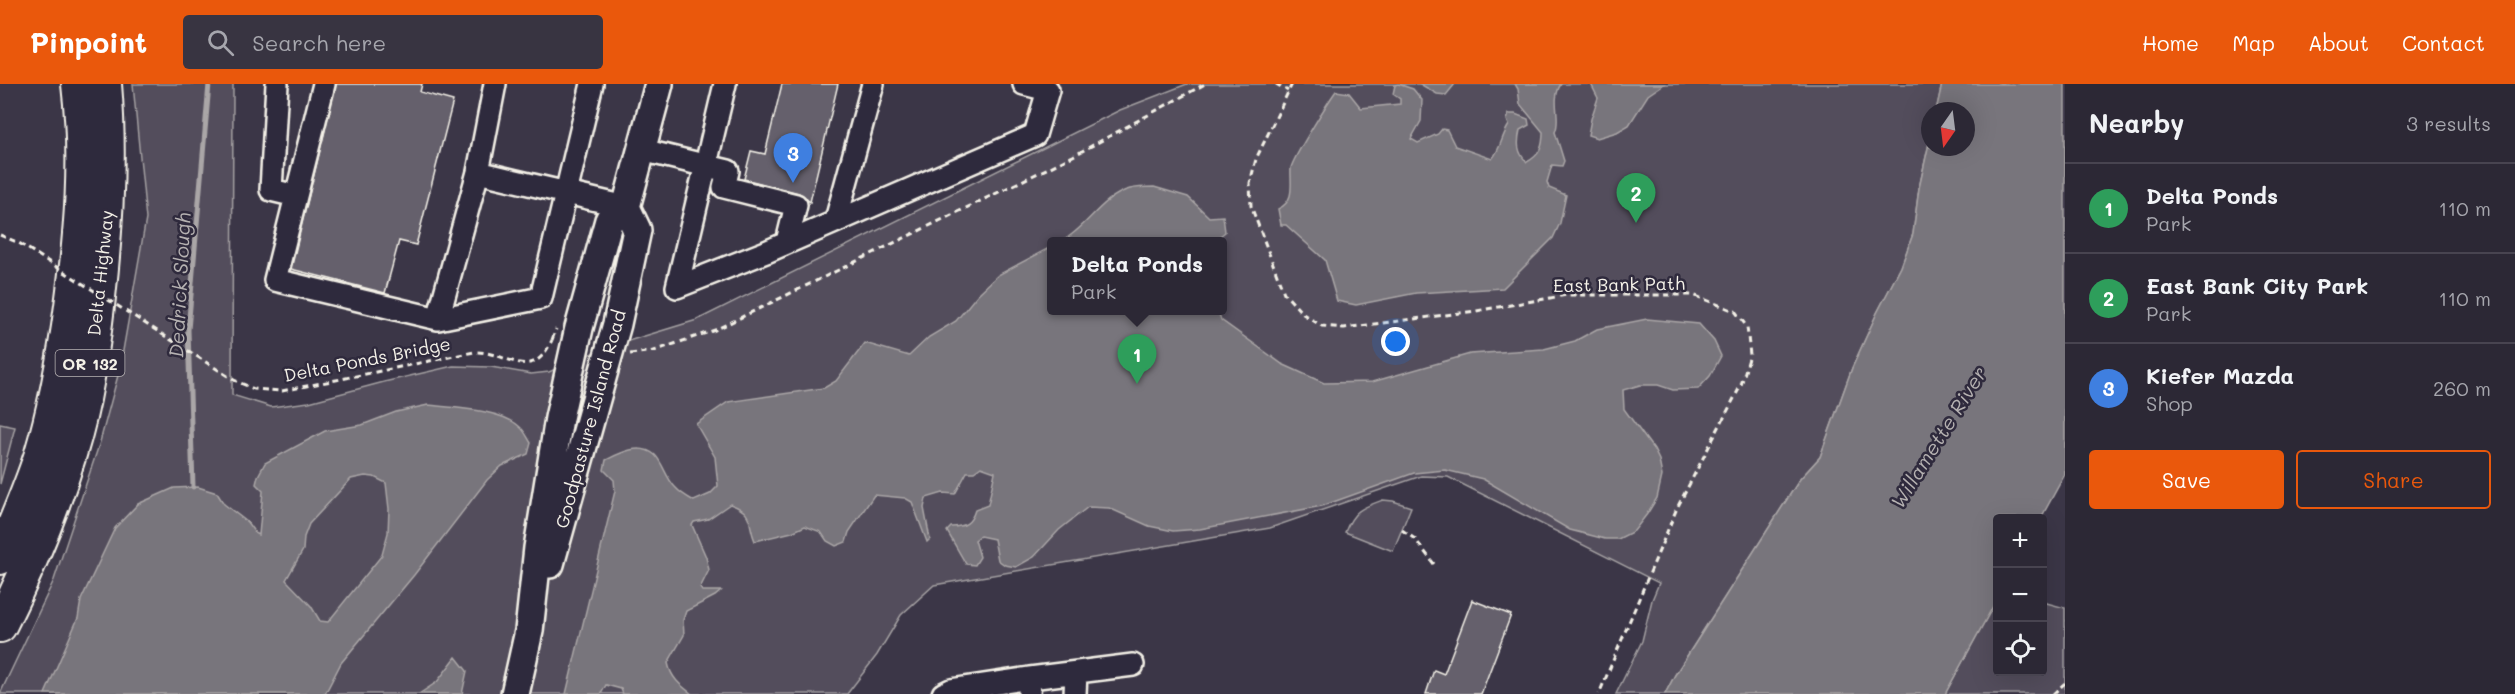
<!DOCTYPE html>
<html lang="en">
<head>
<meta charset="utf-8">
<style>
	:root { --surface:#2c2835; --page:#383441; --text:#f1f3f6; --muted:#a6a6ad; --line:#484450; --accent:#ea580c }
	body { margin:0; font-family:Mali,sans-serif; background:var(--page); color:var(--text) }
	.controls { position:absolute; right:18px; bottom:18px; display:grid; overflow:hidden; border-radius:6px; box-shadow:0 6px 24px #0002 }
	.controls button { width:54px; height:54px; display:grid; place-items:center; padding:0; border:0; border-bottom:2px solid var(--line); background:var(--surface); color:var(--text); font:30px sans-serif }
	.compass { position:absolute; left:1921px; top:18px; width:54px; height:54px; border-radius:50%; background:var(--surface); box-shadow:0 6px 24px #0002; rotate:194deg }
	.you { position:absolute; left:1396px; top:258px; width:21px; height:21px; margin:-15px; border:4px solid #fff; border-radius:50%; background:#1a73e8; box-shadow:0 0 0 9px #1a73e833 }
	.badge { display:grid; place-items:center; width:39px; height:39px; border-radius:50%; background:var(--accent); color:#fff; font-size:20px; font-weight:700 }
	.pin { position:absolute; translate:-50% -50px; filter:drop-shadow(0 2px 3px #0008) }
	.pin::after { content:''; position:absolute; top:32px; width:21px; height:18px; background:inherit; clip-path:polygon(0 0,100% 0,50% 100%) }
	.popup { position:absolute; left:1047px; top:153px; width:180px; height:78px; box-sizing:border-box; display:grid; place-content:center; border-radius:6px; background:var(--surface); filter:drop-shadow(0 2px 4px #0005); font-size:20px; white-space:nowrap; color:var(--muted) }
	.popup b { font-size:22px; color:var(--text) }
	.popup::after { content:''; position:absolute; left:50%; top:100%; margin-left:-12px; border:12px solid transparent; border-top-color:var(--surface) }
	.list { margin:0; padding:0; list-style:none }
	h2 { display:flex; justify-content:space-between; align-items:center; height:78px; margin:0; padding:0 24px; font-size:26px }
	h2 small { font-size:20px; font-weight:400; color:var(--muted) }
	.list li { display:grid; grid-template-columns:39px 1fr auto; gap:18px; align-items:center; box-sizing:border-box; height:90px; padding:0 24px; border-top:2px solid var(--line) }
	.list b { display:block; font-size:22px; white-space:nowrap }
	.list p { margin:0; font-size:20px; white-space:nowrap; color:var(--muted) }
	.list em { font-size:20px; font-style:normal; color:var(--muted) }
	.actions { display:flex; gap:12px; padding:18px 24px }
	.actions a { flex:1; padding:14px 0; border:2px solid var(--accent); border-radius:6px; text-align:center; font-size:21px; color:var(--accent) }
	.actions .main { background:var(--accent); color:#fff }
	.icon { flex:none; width:33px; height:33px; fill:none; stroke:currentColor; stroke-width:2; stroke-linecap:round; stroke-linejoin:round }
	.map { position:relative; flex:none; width:2065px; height:610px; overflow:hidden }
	header { display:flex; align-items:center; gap:36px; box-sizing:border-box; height:84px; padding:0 30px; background:var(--accent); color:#fff }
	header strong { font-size:28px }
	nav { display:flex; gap:33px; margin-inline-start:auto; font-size:21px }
	.search { width:420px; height:54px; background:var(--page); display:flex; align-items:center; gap:15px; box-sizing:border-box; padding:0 21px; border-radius:6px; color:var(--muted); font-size:22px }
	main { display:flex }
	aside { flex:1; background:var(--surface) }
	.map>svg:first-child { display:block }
	.green { fill:#534e5c; stroke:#a4a0a2; stroke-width:1.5; fill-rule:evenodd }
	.water { fill:#78747b; stroke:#aaa6a7; stroke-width:1.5; fill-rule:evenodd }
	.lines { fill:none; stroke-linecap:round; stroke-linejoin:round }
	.stream { stroke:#aaa6a7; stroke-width:5 }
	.building { fill:#65616c; stroke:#f4f1e8; stroke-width:1.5 }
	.minor-casing { stroke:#f4f1e8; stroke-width:26 }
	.major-casing { stroke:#f4f1e8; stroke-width:32 }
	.highway-casing { stroke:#f4f1e8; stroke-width:36 }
	.path { stroke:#f4f1e8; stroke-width:3; stroke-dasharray:6 4.5; stroke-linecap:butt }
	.minor { stroke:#2f2a3d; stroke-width:21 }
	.major { stroke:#2f2a3d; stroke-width:27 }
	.highway { stroke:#2f2a3d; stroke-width:32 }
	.path-bridge { stroke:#f4f1e8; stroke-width:3; stroke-dasharray:6 4.5; stroke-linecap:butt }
	.labels { text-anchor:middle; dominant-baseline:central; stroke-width:5; stroke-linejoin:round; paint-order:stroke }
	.shield { fill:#2f2a3d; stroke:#b9b5b5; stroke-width:1.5 }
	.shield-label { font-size:16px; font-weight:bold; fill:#f4f1e8 }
	.street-label { font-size:18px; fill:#f4f1e8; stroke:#2f2a3d }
	.water-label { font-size:20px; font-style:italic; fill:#b6b2b2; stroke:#2f2a3d }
</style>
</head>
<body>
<header>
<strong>Pinpoint</strong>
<div class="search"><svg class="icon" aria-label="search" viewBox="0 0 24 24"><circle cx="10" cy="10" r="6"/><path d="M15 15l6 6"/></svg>Search here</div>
<nav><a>Home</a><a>Map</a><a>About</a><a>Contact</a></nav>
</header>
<main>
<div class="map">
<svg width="2065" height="610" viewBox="0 0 2065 610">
	<rect width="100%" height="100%" fill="#3b3647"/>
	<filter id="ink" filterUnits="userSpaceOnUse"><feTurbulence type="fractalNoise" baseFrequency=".0167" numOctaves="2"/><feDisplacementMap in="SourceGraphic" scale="12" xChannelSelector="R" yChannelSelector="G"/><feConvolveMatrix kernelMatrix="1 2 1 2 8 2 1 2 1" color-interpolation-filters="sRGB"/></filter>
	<g filter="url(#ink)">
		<!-- green -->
		<path class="green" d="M133,0H233L232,311L271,323L309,318L384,298L453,282L491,283L531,290L549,288L602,265L697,236L1120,26L1187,0H1942L1936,27H1930V55L1919,104L1913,150L1901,183L1877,229L1852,284L1820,373L1800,395L1675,591L1665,610H1616L1642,557L1652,516L1659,499L1448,393L1421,392L1270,444L934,501L901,531L877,571L847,610H0L54,496L100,358L120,284L146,135ZM1052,158H1222V226H1052Z
			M0,340L15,343L0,400Z
			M1383,416L1393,417L1411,423L1393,467L1345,448C1354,426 1361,424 1383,416Z
			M1997,515L1998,588H2042L2043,518L2065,524V610H1945Z"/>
		<!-- water -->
		<path class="water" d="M1398,0L1413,5L1422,16L1421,37L1411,55L1418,59L1438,50L1442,45L1447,46L1455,62L1492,75C1501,65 1501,53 1509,41L1507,36L1509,30H1515L1528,35L1529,41L1520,46C1517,59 1517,69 1527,78C1540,71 1543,63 1543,48L1520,20L1518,5L1515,0H1561C1550,17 1562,34 1555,48L1564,77L1562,82L1552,81L1547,98L1549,104L1566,111L1560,139L1553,154L1503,204L1416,209L1356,221L1337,217L1325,176L1286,141H1281L1278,125C1296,117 1290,99 1291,84C1293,74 1328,18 1336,7L1349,9L1361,24L1400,20V15L1393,10L1395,1Z
			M1420,0H1455L1446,11L1437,10Z
			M1591,0H1664L1648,11L1629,41L1617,48L1597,54L1588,51L1591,35L1598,14Z
			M1942,0H2065V390L2041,434H1998L1997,515L1945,610H1665L1675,591L1800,395L1820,373L1852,284L1877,229L1901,183L1913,150L1919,104L1930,55V63H1966V27H1936Z
			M1154,103L1188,113L1209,133L1223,132L1225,148L1214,157H1062C1087,144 1101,113 1130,105C1138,103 1147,103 1154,103Z
			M1051,163L1052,226L1218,227L1221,236L1282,280L1324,299L1372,298L1470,270L1544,265L1575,257L1597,245L1647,235L1699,240L1714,257L1721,272L1710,292L1698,305L1673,306L1658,301H1640L1623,306L1624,325L1654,366L1659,376L1662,392L1657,414L1647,430L1634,447L1618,455H1605L1570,446L1483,395L1445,386L1414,389L1322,422L1200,445L1173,447L1149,442L1109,424L1088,423L1059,446L1034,473L1016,483L1005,481L998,476L994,455L980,452L975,456L980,473L975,481L966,480L947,447L951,443C965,443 971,439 975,426L988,421L995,388L981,383L974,388H967L955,410L943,409L926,414L924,424L930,455L927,458L912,418L905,414L874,411L849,448L846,458L836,462L827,457L821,448L805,442L792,448L755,457C747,439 755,429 730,420L708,435L694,438L692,441L706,473L709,486L700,504L702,507H721L715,512L686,527L683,536L684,551L668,579C671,594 680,601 692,610H623L621,605L606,601L601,610H566L615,407L614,396L604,386L606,376C620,369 640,358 655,371C663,379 666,394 675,403C680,409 687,413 694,417L710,410L718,402L715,373L696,340L728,318L824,304L836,297L865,259L909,272L929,253L956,237L978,210L998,191Z
			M428,321C454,324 501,325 520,343C525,347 527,353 531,359L528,370L502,382L487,396L414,491L341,579L325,610H45L78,534L81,516L115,444L138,420L174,404L198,403L217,409L224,420L247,438L255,449L259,451L263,407L256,400L258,392L265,379L325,347L362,341L396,328ZM365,392L374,393L386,399L389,425L388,449L382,471L328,538L320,537L311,522L286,496L303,466L304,453L309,440L351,395Z
			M456,573L467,587L462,610H419L437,598Z"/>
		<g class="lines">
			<!-- stream -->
			<path class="stream" d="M193,403L188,246L209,0"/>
		</g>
		<!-- building -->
		<path class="building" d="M336,0H422L420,8L453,17L416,161L399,157L385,209L291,185Z
			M782,0H838L810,118L799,109L744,95L751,67L765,70Z
			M1472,516L1511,531L1481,610H1426L1434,586L1444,590Z"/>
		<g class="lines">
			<defs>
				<path id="minor" d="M277,0L271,106L296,112
					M324,0L275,196L438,235L478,88
					M495,0L478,88L626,123
					M725,0L677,203L766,168L1035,51L1048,6L1024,0
					M642,66L728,87L724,103L796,121L787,158
					M836,136L873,0
					M438,235L541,214L592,0
					M1030,594L1133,581
					M943,610L951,606L1030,594L1029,610
					M1075,610L1076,589"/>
				<path id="major" d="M550,480L617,240L637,146L626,123
					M515,610L529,547L538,464L559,334L579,244L609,136L626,123L659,0"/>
				<path id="highway" d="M0,474C14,441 29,407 40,373C55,323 64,273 71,222C81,147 87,75 78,0
					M0,542C28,486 52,430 70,370C86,319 93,266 99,213C107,142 111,71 105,0"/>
			</defs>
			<!-- minor casing -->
			<use href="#minor" class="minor-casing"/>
			<!-- major casing -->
			<use href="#major" class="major-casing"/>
			<!-- highway casing -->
			<use href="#highway" class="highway-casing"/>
			<!-- path -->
			<path class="path" d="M1276,0L1288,7
				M1292,0L1256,75L1250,99L1251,122L1284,209L1303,230L1322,242L1344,244L1476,227L1567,211H1693L1735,227L1747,243L1750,271L1741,301L1677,424L1599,610
				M552,256L556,245
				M630,270L654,267L715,246L1073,72L1205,0
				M1402,446L1415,455L1434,480
				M2053,610L2065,599"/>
			<!-- minor -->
			<use href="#minor" class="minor"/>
			<!-- major -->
			<use href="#major" class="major"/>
			<!-- highway -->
			<use href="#highway" class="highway"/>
			<!-- path-bridge -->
			<path class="path-bridge" d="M0,151L19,159L234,296L254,305L282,307L474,268C507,266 531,302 552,256"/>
		</g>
	</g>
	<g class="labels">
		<!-- shield labels -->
		<rect class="shield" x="55.5" y="266" width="69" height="26" rx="4.5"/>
		<g class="shield-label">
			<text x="90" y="279">OR 132</text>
		</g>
		<!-- street labels -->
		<g class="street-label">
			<text transform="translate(100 189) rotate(-84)">Delta Highway</text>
			<text transform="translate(1619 200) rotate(-1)">East Bank Path</text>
			<text transform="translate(367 275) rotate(-11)">Delta Ponds Bridge</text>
			<text transform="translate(590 335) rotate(-75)">Goodpasture Island Road</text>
		</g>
		<!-- water labels -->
		<g class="water-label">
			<text transform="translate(179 201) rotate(-87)">Dedrick Slough</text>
			<text transform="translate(1938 353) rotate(-58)">Willamette River</text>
		</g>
	</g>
</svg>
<div class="controls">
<button>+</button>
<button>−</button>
<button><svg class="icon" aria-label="locate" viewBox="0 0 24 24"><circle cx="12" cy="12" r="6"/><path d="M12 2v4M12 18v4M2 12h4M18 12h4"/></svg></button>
</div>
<svg class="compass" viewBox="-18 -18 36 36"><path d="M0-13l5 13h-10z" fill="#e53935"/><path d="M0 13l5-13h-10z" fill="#a6a6ad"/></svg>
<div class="you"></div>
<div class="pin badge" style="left:1137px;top:300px;background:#2e9e5b">1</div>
<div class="popup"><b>Delta Ponds</b>Park</div>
<div class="pin badge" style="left:1636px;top:139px;background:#2e9e5b">2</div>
<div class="pin badge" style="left:793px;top:99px;background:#3f7fe0">3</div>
</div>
<aside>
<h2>Nearby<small>3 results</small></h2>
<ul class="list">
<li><span class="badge" style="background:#2e9e5b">1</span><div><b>Delta Ponds</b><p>Park</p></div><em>110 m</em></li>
<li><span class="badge" style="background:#2e9e5b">2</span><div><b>East Bank City Park</b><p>Park</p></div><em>110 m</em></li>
<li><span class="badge" style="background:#3f7fe0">3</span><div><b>Kiefer Mazda</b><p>Shop</p></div><em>260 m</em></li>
</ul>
<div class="actions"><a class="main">Save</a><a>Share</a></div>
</aside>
</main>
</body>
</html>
